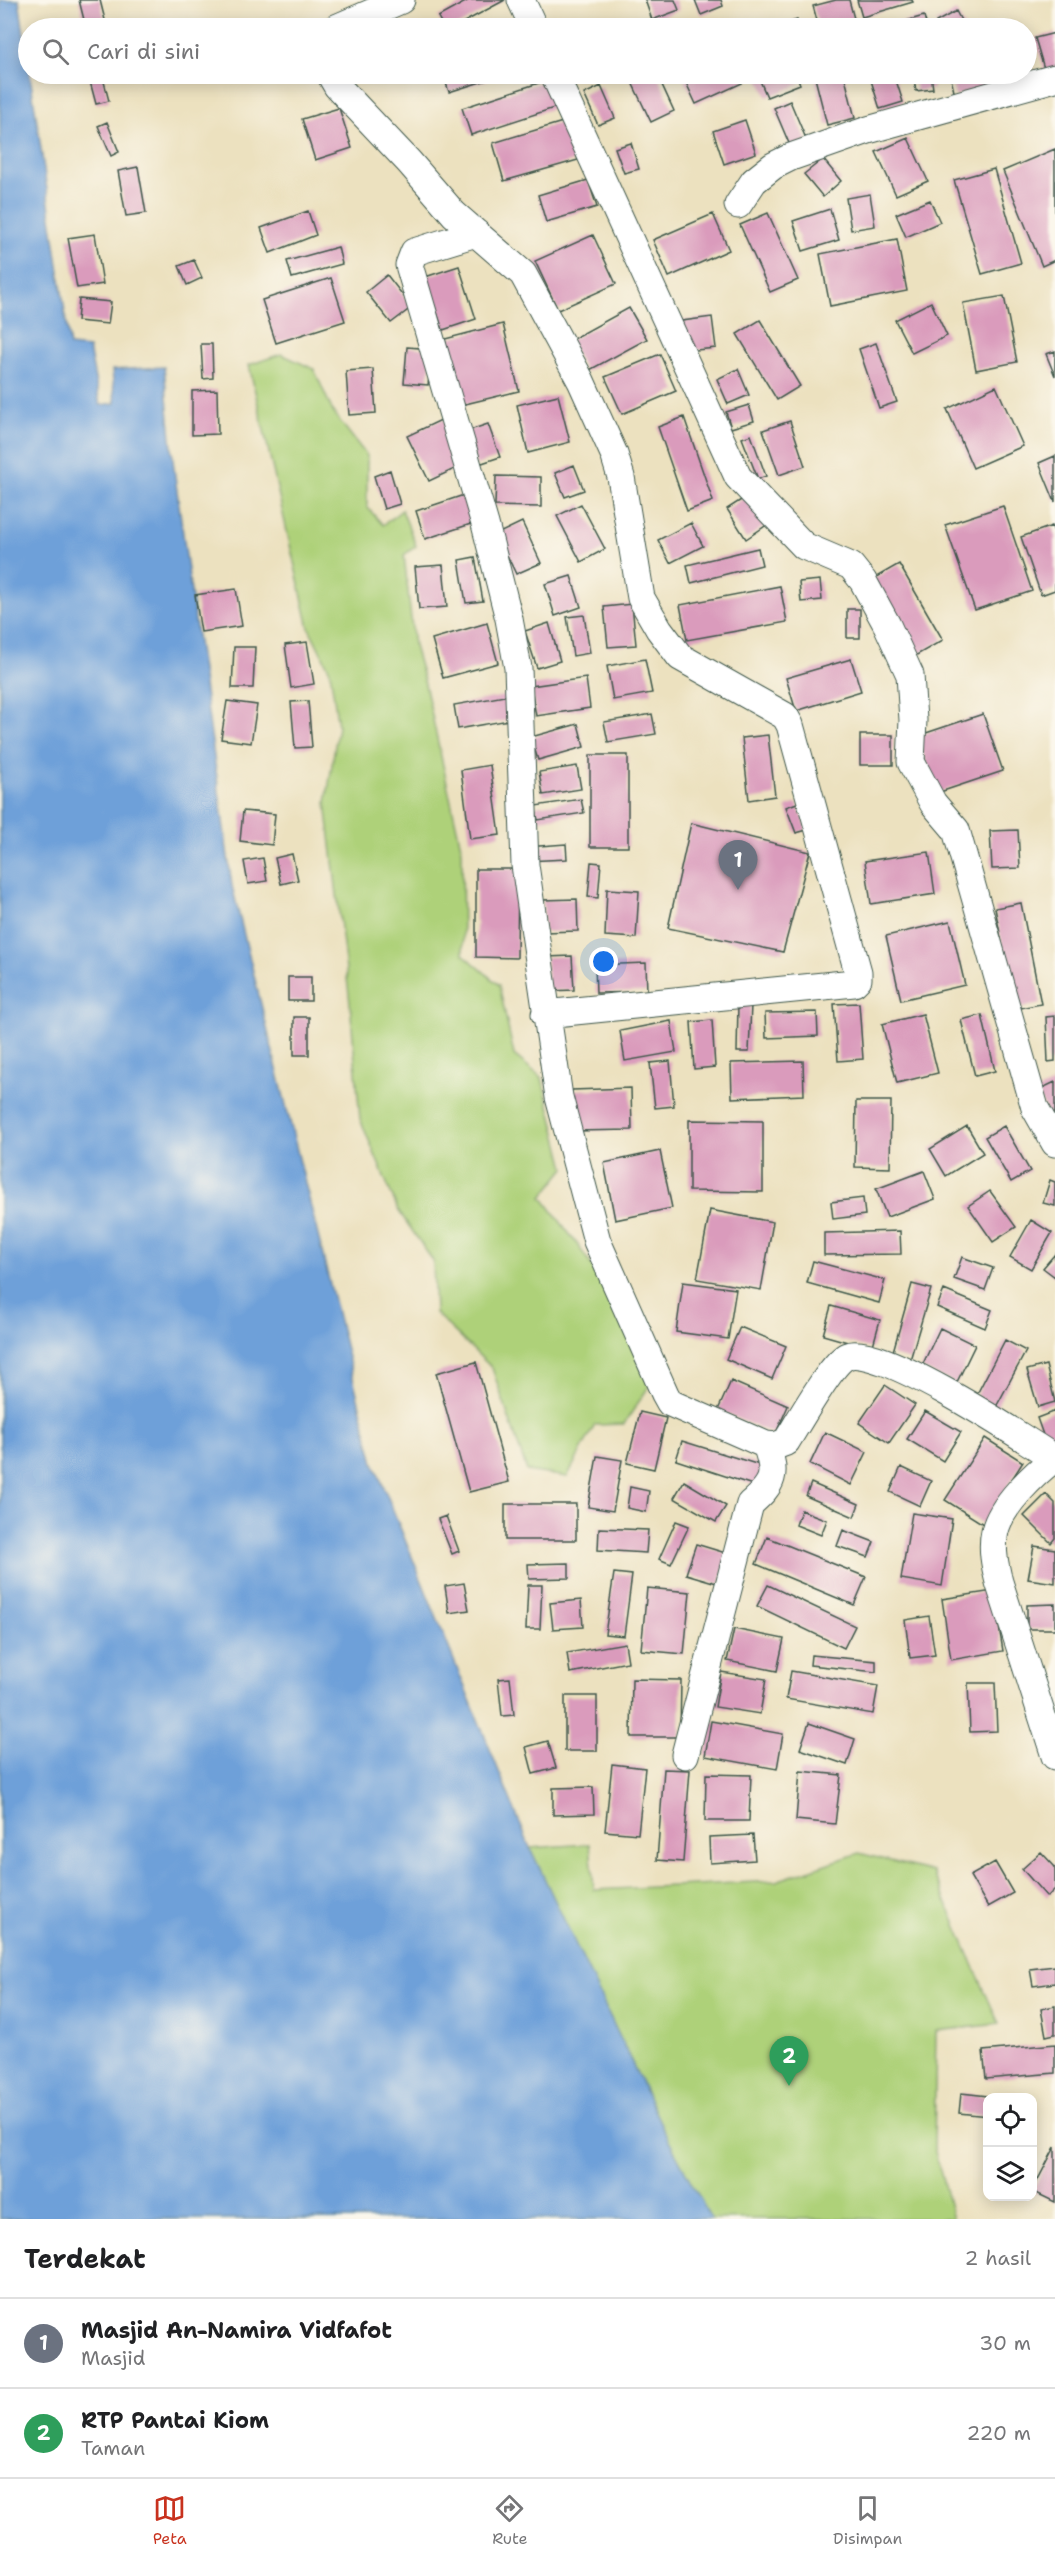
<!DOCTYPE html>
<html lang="id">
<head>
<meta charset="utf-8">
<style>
	:root { --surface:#fff; --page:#f6f6f6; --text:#202124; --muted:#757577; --line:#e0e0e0; --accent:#c8321e }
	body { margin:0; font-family:"Shantell Sans",sans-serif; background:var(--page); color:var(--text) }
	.controls { position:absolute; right:18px; bottom:18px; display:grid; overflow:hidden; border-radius:12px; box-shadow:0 3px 15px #0003 }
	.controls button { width:54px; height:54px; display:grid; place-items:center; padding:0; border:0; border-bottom:2px solid var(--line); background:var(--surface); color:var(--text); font:30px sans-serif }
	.you { position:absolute; left:604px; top:962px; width:21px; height:21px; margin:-15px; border:4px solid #fff; border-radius:50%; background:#1a73e8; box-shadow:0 0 0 9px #1a73e833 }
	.badge { display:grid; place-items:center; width:39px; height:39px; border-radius:50%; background:var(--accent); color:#fff; font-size:20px; font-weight:700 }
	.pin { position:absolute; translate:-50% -50px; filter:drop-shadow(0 2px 3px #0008) }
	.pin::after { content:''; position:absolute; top:32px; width:21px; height:18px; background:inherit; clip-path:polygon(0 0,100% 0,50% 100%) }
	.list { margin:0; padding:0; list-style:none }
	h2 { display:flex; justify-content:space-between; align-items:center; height:78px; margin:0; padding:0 24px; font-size:26px }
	h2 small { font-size:20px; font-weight:400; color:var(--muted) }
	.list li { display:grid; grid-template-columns:39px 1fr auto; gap:18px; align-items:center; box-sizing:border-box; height:90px; padding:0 24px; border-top:2px solid var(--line) }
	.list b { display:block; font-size:22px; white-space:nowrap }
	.list p { margin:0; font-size:20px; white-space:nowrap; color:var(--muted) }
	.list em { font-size:20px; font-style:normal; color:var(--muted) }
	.icon { flex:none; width:33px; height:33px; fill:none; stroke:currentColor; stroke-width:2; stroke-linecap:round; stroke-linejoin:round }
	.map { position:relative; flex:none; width:1055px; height:2219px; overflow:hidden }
	.search { position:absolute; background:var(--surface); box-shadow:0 3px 15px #0003; left:18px; right:18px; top:18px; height:66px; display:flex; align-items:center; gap:15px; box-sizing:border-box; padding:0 21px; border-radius:33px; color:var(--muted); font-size:22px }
	.sheet { height:258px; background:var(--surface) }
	nav { display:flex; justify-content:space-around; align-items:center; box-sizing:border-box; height:84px; border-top:2px solid var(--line); background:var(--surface); font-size:16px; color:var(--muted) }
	nav a { display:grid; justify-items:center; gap:3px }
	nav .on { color:var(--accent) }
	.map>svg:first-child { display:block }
	.green { fill:#aed179; stroke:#668756; stroke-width:1.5 }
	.water { fill:#6ea0d9; stroke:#466e86; stroke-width:1.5 }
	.building { fill:#da9bbc }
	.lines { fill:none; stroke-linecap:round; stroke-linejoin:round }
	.street-casing { stroke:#3e5649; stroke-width:29 }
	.street { stroke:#fff; stroke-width:27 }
</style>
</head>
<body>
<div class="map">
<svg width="1055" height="2219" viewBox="0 0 1055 2219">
	<rect width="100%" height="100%" fill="#fbf7ec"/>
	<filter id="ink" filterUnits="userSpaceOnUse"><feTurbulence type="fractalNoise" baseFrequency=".0167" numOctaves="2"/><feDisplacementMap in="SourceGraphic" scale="12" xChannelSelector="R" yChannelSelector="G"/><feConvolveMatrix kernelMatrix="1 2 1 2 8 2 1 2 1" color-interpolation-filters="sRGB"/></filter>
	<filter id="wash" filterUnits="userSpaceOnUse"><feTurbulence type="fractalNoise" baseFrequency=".008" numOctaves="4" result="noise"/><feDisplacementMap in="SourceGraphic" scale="24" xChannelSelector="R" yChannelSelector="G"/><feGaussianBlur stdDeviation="1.35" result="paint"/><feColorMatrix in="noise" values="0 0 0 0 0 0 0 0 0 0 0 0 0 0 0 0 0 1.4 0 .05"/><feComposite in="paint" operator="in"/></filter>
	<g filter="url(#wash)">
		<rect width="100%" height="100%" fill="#ece1bf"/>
		<!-- green -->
		<path class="green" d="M281,354L314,369L333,412L367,456V507L383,525L402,510L416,546L404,555L414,646L425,684L462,851L463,954L499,985L514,1055L542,1078L565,1168L542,1197L577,1244L622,1310L654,1379L624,1424L595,1425L567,1477L527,1471L492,1368L435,1313L433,1261L398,1210L360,1119L350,1003L326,803L338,726L330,671L309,628L249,365Z
			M590,1844L594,1890L776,1881L859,1853L933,1872L999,2024L936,2031L934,2148L953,2219H711L669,2141L530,1848Z"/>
		<!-- water -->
		<path class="water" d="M0,0H19L70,346L89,348L100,405L115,403L112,370L164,367L174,469L232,886L374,1463L530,1848L669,2141L711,2219H0Z"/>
		<g id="blocks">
			<!-- building -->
			<path class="building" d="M79,0H100L107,28H86Z
				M469,0H505L453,28H444L438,17Z
				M645,0H675L679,10L652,20Z
				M695,0H721L723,6L701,15Z
				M836,0H849L856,26L847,28H819L813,6Z
				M857,0H912L913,2L862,17Z
				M956,11L965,28H940L936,22Z
				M924,16L927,27L881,28Z
				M519,19L522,28H490Z
				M797,20L800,28H773Z
				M1055,33V69L1045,72L1035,38Z
				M88,74H102L109,101L96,104Z
				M443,74H506L449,92Z
				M628,74H657L674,111L651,122Z
				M682,74H748L751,79L696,104Z
				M766,74H796L800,84L767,97L758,76Z
				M814,74H844L855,118L827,125Z
				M869,74H894L903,102L880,109Z
				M913,74H931L933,89L916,91Z
				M950,74H1025L955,96Z
				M548,80L557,107L471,135L462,108Z
				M601,86L615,118L598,125L584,94Z
				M790,101L807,141L791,148L774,108Z
				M339,108L352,148L315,160L302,119Z
				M745,120L756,153L724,164L713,131Z
				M566,121L578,160L504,181L493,143Z
				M107,122L119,152L111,156L98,126Z
				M908,138L928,181L896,195L876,152Z
				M631,143L639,169L624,173L615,148Z
				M1055,149V260L1042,266L1003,171Z
				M823,159L841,181L823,197L804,174Z
				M138,167L146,213L126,216L118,171Z
				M994,169L1021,263L982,274L954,180Z
				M588,180L597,207L546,222L538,195Z
				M870,194L875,226L851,230L846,198Z
				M930,200L940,222L906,237L896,214Z
				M830,209L839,240L803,251L793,221Z
				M308,211L316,235L270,253L261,228Z
				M768,213L798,280L770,292L740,225Z
				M713,214L729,250L669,277L653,240Z
				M95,234L103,284L77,288L68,238Z
				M593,235L616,284L558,310L535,261Z
				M897,239L907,291L830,306L820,254Z
				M338,247L342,264L292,278L287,261Z
				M194,260L202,278L187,285L179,266Z
				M459,266L476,319L443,330L425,277Z
				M387,275L412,307L391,323L366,292Z
				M331,278L345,321L276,343L262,300Z
				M1004,296L1017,362L976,370L963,303Z
				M79,299L111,302L108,324L77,321Z
				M931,302L947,336L912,353L895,320Z
				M629,308L647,339L586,372L569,341Z
				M712,317L716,348L686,351L682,321Z
				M760,320L800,386L777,400L737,334Z
				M503,324L519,391L461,405L445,339Z
				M876,343L897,402L879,408L859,349Z
				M201,344H212L213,378L203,379Z
				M407,347L432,349L428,385L404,383Z
				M1055,351V376L1046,354Z
				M660,354L676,391L622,414L605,377Z
				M373,369L376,413L349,415L346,371Z
				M738,369L749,395L728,404L717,379Z
				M996,386L1023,446L973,468L947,409Z
				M217,390L218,434L192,435V391Z
				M558,395L570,442L528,453L517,405Z
				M749,405L754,421L731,428L726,412Z
				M684,417L713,501L687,511L658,427Z
				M443,419L465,464L429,481L407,436Z
				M790,421L805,466L779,475L763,430Z
				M488,424L500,457L476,465L464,432Z
				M751,435L766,476L758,479L742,438Z
				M1055,456V502L1039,463Z
				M574,465L584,490L565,497L555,473Z
				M390,470L400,504L384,509L374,476Z
				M496,476L541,477V507L495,506Z
				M470,493L480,521L425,539L416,511Z
				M752,493L771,522L746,539L727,509Z
				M581,504L605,549L581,562L557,516Z
				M1003,506L1032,591L975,610L945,525Z
				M522,522L541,563L516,574L497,534Z
				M691,523L703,546L670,563L658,540Z
				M1052,526L1055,535V590L1041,595L1021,537Z
				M758,548L762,565L691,583L687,565Z
				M475,557L483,601L466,603L459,560Z
				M899,564L943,640L915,656L871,580Z
				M443,565L447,607L419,609L415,567Z
				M571,576L581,607L555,616L545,584Z
				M820,580L822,600L801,602L799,582Z
				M780,586L787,622L687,640L680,605Z
				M236,589L242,626L201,632L195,595Z
				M632,604L636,645L608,647L604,607Z
				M847,609H860V638H847Z
				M584,615L590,653L573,656L567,617Z
				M487,623L498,663L443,678L432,639Z
				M549,623L560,661L537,668L525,631Z
				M307,642L314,684L291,688L285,645Z
				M234,647H255L253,688H232Z
				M645,659L652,693L613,700L607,666Z
				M851,659L861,691L796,711L786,678Z
				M586,678L590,708L536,716L531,686Z
				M510,695L515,719L458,729L454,705Z
				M227,701L257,705L251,743L221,739Z
				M308,701L312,747L295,748L291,702Z
				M652,714L656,734L608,742L604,722Z
				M983,714L1003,771L937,793L917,736Z
				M578,724L584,747L538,760L531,737Z
				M768,735L775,796L749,800L742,738Z
				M860,735H893V765H860Z
				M590,755H628V847H590Z
				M490,765L500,835L470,839L461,770Z
				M577,766L581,789L543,795L539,772Z
				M581,799L584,813L538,820L535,806Z
				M797,803L807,830L796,833L786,807Z
				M243,811L275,814L272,845L240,841Z
				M691,823L810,852L783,952L668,928Z
				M1018,830L1020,868L992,869L990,831Z
				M566,844L567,859L526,861V847Z
				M929,852L935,894L871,904L865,861Z
				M292,854L298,880L281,884L275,858Z
				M263,858L267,881L248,884L244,861Z
				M591,862L601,863L598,898L588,897Z
				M476,869H518L517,958L476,957Z
				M607,889L639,891L636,938L605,936Z
				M577,899L578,931L544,932L543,900Z
				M1021,903L1041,1004L1015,1009L995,908Z
				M950,921L965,985L901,1000L886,936Z
				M572,956L574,990L548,991L546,957Z
				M646,963L647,992L596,993L595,965Z
				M288,977H311V1001H288Z
				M859,1003L863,1059L838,1061L834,1004Z
				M738,1004L751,1005L749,1052H737Z
				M817,1012L818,1036L766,1038L765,1013Z
				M923,1014L938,1073L897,1083L882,1024Z
				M982,1015L995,1071L975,1076L961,1020Z
				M1055,1016V1061L1048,1062L1046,1017Z
				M294,1017H309V1055H294Z
				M712,1020L715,1067L694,1069L691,1022Z
				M671,1021L676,1052L625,1061L620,1031Z
				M670,1061L674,1106L655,1108L650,1063Z
				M803,1061L804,1095L732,1098L731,1063Z
				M1055,1082V1128L1036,1091Z
				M631,1088L632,1130L573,1131L572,1090Z
				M856,1101H891L890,1168L855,1167Z
				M689,1120L763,1121V1192L689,1191Z
				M967,1126L983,1153L946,1176L930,1149Z
				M1004,1126L1030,1171L1011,1182L985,1137Z
				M660,1151L672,1208L615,1220L604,1163Z
				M924,1171L935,1199L887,1217L876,1189Z
				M1050,1180L1055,1182V1206L1043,1203Z
				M990,1191L1016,1227L993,1242L968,1206Z
				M863,1198L865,1215L833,1219L831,1202Z
				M710,1210L773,1222L761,1290L697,1279Z
				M1031,1220L1052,1233L1031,1269L1010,1257Z
				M900,1231L901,1254L824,1255V1233Z
				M1055,1254V1277L1043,1268Z
				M962,1257L993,1268L985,1290L954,1279Z
				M813,1261L885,1280L879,1303L807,1283Z
				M683,1282L736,1289L728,1339L676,1332Z
				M912,1284L931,1289L910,1360L892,1355Z
				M944,1290L992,1310L985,1328L937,1307Z
				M831,1306L880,1320L872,1349L823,1335Z
				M740,1327L786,1346L772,1379L726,1359Z
				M940,1328L975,1345L956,1384L921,1368Z
				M1005,1340L1026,1351L996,1407L976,1396Z
				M476,1362L509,1482L469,1492L436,1373Z
				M1046,1365L1055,1402L1038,1407L1027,1370Z
				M731,1381L788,1406L775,1435L718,1410Z
				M885,1385L915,1405L889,1443L859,1423Z
				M925,1411L961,1432L943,1461L907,1439Z
				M1055,1411V1444L1047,1446L1037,1418Z
				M640,1412L666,1418L654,1469L627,1463Z
				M825,1432L867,1452L851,1485L810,1464Z
				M985,1438L1023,1462L983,1524L945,1500Z
				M682,1441L766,1467L759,1487L676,1460Z
				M597,1456L622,1460L613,1511L588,1507Z
				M901,1467L931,1481L920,1506L890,1492Z
				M684,1481L726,1506L716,1522L674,1498Z
				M811,1483L859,1504L854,1517L806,1496Z
				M630,1487L649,1491L646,1512L627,1508Z
				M1046,1494L1055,1503V1538L1051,1543L1024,1516Z
				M505,1504H576V1540H505Z
				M801,1510L827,1520L821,1535L796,1525Z
				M912,1513L952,1519L942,1586L901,1579Z
				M446,1516L459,1551L452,1554L438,1519Z
				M676,1521L689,1526L671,1564L659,1559Z
				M599,1528L648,1530L646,1553L598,1550Z
				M843,1530L874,1542L868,1557L837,1546Z
				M767,1537L866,1577L854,1605L756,1564Z
				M696,1544L729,1554L720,1584L686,1574Z
				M1034,1546L1055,1549V1583L1028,1579Z
				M569,1563V1578L529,1579L528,1564Z
				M614,1573L632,1575L624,1636L605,1634Z
				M464,1583L469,1610L449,1613L445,1586Z
				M528,1585H542L540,1629H526Z
				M768,1585L855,1626L844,1648L757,1606Z
				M647,1588L690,1592L684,1654L641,1650Z
				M993,1591L1003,1651L951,1660L942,1599Z
				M581,1600L583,1627L553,1629L550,1603Z
				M1055,1604V1629H1027V1605Z
				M929,1616L935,1655L910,1658L905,1620Z
				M734,1629L784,1639L777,1671L727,1661Z
				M625,1643L628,1662L570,1673L567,1653Z
				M811,1655L876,1661V1672L810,1665Z
				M791,1671L878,1686L873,1714L786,1699Z
				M721,1672L766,1679L760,1714L715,1707Z
				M510,1678L514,1715L502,1716L498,1679Z
				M632,1679L681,1680L680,1737H631Z
				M968,1683H995L997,1731L970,1732Z
				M565,1696H597V1751H565Z
				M711,1721L783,1734L777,1769L705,1756Z
				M809,1723L855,1739L847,1765L800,1749Z
				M548,1741L556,1768L533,1774L526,1747Z
				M612,1764L645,1768L638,1834L605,1831Z
				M664,1769L690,1770L683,1862L657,1860Z
				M800,1771L841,1775L835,1824L796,1820Z
				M706,1774L751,1775L749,1821H705Z
				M593,1787L594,1814L553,1815V1788Z
				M753,1835L755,1860L710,1863L709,1837Z
				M1041,1852L1055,1867V1889L1047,1897L1022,1869Z
				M995,1862L1013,1893L988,1907L970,1876Z
				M1055,1966V1983L1033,1986L1030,1969Z
				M1055,2006V2034L1046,2036L1041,2009Z
				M1055,2044V2073L986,2079L983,2051Z
				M961,2093L988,2096V2116L959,2113Z
				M1055,2147V2202L1032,2191Z"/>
		</g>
	</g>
	<g filter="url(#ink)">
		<use href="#blocks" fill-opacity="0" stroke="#3e5649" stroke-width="1.5"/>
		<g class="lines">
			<defs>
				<path id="street" d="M521,0L534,28
					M336,28L401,0
					M330,74L337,86L409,162L454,214L523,274L581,381L614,454L621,477L641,598L659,629L680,657L785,716L790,725L858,972V979L854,983L545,1014
					M554,74L738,477L804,546L851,566L863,581L887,625L910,675L913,720L911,762L933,803L956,830L1035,1108L1055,1143
					M738,205L754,181L773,166L791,157L868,130L1055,78
					M476,233L414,252L409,265L485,524L509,619L518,668L525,865L559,1097L597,1241L665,1394L670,1403L766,1445L775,1446L786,1442C797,1425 832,1362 847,1356C878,1342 1023,1438 1054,1458
					M1055,1458C1035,1473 1001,1505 995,1531C991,1548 995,1566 999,1582L1055,1756
					M685,1755L750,1504C774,1483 777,1475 766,1445"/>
			</defs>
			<!-- street casing -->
			<use href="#street" class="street-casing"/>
			<!-- street -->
			<use href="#street" class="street"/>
		</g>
	</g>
</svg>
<div class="controls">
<button><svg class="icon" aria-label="locate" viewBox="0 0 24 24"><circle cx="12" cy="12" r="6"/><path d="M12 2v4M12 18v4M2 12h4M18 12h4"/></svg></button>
<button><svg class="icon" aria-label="layers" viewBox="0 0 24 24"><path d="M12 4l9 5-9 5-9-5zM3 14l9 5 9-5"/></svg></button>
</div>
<div class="you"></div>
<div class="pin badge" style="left:738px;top:890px;background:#6b7280">1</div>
<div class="pin badge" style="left:789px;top:2086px;background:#2e9e5b">2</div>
<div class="search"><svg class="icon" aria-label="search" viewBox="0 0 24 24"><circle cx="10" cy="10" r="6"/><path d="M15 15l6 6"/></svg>Cari di sini</div>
</div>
<section class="sheet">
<h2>Terdekat<small>2 hasil</small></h2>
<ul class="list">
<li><span class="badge" style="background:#6b7280">1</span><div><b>Masjid An-Namira Vidfafot</b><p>Masjid</p></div><em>30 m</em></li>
<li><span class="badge" style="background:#2e9e5b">2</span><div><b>RTP Pantai Kiom</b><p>Taman</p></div><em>220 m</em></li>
</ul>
</section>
<nav>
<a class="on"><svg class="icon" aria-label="map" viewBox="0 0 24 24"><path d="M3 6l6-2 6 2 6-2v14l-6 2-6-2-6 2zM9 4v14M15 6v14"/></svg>Peta</a>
<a><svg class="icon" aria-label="directions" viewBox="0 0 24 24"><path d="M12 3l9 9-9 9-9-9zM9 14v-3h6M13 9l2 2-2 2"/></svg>Rute</a>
<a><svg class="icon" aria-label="saved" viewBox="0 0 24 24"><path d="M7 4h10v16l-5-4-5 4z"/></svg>Disimpan</a>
</nav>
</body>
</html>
